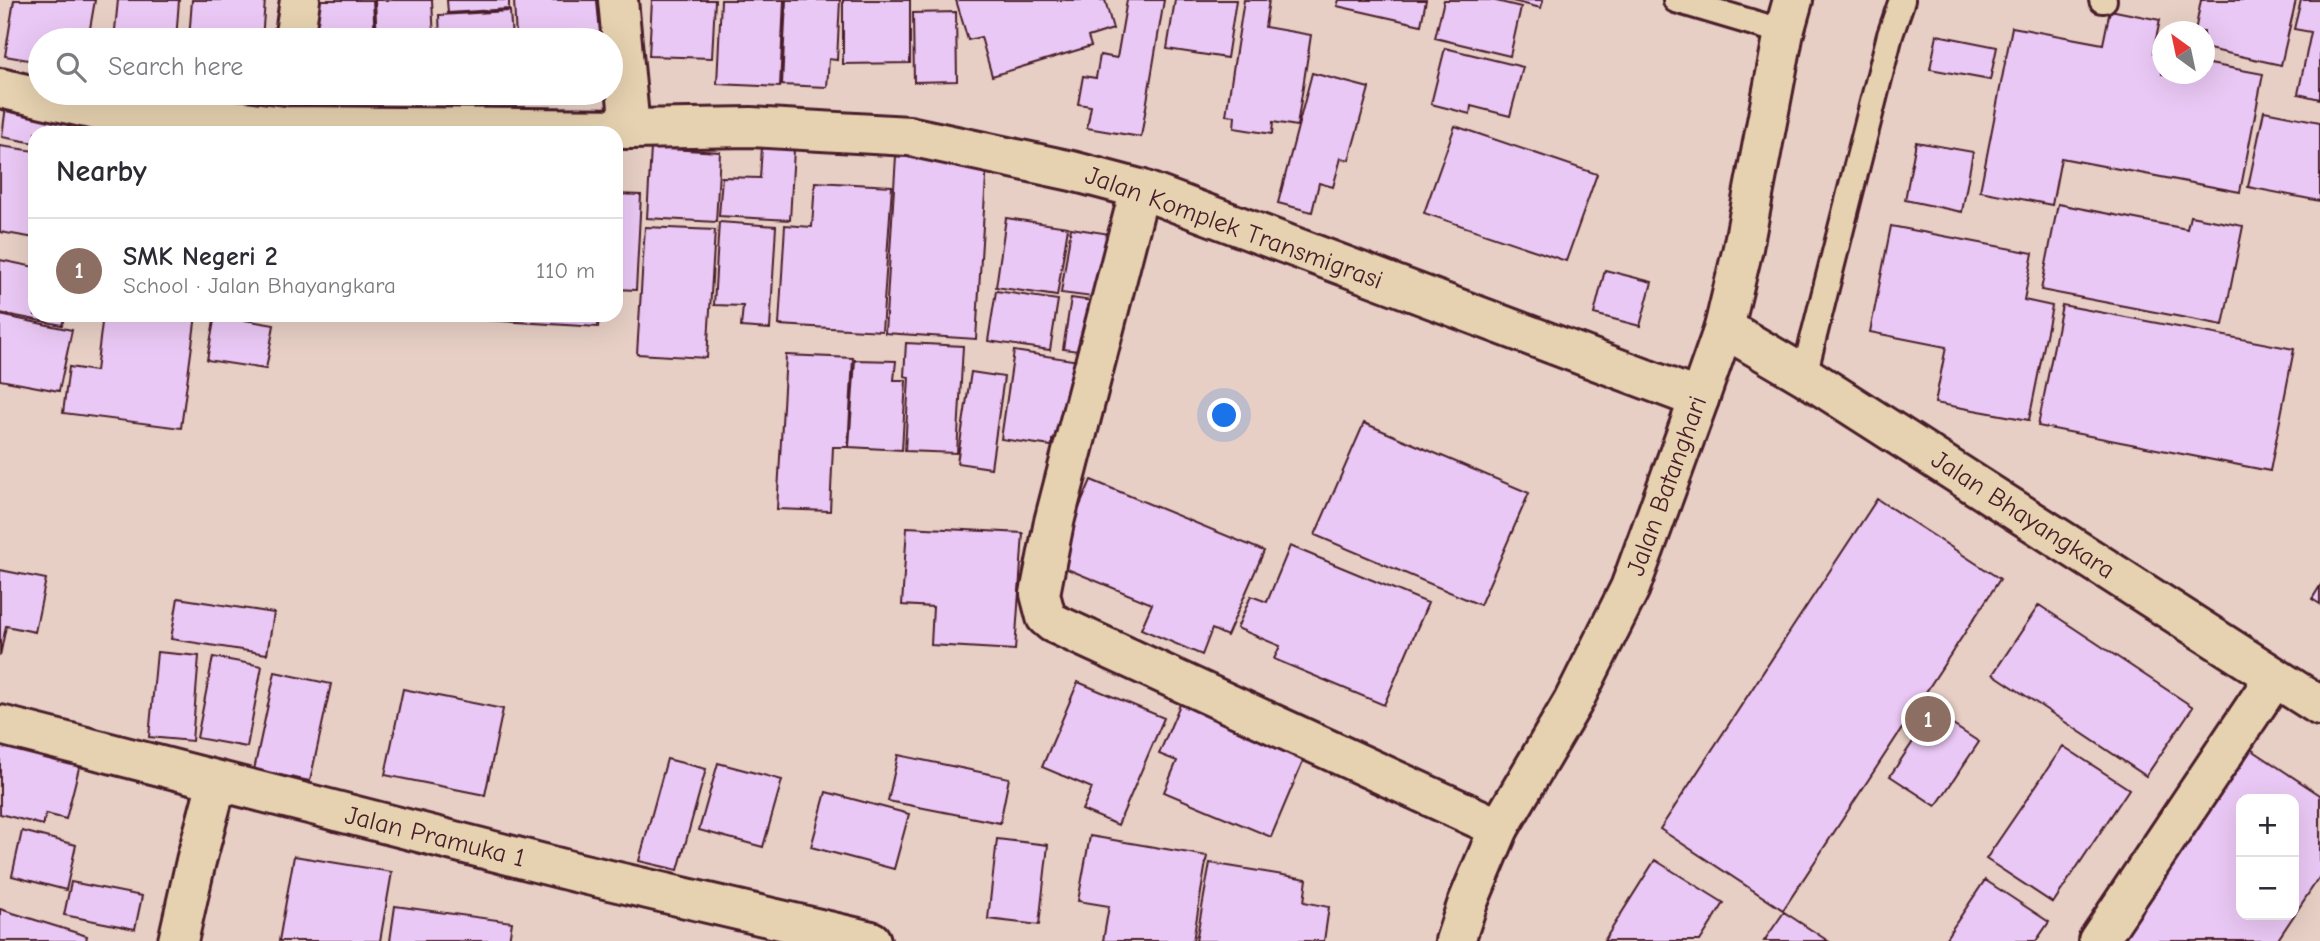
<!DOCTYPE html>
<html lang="en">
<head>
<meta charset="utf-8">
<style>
	:root { --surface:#fff; --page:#f2f2f3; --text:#2b2b33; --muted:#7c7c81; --line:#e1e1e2; --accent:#c8321e }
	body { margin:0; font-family:"Comic Neue",sans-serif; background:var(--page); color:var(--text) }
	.controls { position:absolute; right:21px; bottom:21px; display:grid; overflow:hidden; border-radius:14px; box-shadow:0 7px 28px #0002 }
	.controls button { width:63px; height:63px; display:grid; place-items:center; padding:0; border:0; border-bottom:2px solid var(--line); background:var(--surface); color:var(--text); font:35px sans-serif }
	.compass { position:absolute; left:2152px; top:21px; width:63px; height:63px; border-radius:50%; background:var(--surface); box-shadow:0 7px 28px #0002; rotate:327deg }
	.you { position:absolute; left:1225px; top:416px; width:24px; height:24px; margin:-18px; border:5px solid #fff; border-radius:50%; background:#1a73e8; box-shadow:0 0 0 10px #1a73e833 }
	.badge { display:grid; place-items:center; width:46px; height:46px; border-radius:50%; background:var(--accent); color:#fff; font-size:23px; font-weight:700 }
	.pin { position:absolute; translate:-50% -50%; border:4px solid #fff; box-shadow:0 2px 7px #0006 }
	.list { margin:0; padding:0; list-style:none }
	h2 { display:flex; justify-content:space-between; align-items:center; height:91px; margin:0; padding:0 28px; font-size:30px }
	h2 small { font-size:23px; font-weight:400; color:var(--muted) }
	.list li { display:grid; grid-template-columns:46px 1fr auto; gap:21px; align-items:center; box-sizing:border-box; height:105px; padding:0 28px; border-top:2px solid var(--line) }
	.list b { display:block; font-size:26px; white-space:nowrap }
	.list p { margin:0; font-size:23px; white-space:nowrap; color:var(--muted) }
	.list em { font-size:23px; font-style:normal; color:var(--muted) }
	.icon { flex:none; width:38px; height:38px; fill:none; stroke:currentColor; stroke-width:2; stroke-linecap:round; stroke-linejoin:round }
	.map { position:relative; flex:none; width:2320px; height:941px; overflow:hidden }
	.search { position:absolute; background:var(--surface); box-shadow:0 7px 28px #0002; left:28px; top:28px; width:595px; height:77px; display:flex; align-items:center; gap:18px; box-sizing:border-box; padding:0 24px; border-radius:38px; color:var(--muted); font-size:26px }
	.panel { position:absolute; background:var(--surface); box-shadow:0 7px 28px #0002; left:28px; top:126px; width:595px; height:196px; border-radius:21px }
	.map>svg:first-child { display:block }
	.building { fill:#eac8f5; stroke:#4a1f2b; stroke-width:2; fill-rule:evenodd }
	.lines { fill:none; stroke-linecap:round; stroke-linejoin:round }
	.lane-casing { stroke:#4a1f2b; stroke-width:30 }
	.street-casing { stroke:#4a1f2b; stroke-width:44 }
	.secondary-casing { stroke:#4a1f2b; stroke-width:44 }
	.lane { stroke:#e6d2b0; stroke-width:24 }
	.street { stroke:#e6d2b0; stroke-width:38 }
	.secondary { stroke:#e6d2b0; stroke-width:38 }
	.labels { text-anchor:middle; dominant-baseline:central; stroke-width:5; stroke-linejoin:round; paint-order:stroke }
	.street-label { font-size:26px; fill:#4a1f2b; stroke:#e6d2b0 }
</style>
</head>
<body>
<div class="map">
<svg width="2320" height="941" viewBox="0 0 2320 941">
	<rect width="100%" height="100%" fill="#e7cfc5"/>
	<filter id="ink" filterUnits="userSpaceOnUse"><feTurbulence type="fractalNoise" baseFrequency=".0143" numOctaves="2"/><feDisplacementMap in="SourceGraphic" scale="14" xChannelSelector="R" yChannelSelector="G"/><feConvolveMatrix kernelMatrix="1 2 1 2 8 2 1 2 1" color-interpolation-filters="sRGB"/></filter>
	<g filter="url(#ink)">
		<!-- building -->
		<path class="building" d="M14,0H95L88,40H40V62L5,56Z
			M118,0H179L176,40H114Z
			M192,0H265L262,40H189Z
			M305,0H373L375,40H307Z
			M375,0H432L434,40H377Z
			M447,0H509V9L448,13Z
			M514,0H600L602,40H516Z
			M652,0H715L712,58L649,56Z
			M721,0H784L780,87L717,84Z
			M786,0H840L837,60L829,59L827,87L782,85Z
			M843,0H910V63L843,64Z
			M956,0H1105L1113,29L1088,37L1091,46L992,76L981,37L968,40Z
			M1127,0H1164L1141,137L1087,128L1091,106L1078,104L1083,76L1096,78L1100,55L1117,58Z
			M1175,0H1236L1227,58L1167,49Z
			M1244,0H1269L1265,27L1311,35L1297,126L1273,122L1272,134L1234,128L1235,116L1226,115Z
			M1339,0H1426L1421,25L1337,6Z
			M1444,0H1492L1521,7L1510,56L1435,38Z
			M1508,0H1543L1541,8Z
			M2201,0H2296L2281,65L2204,48V32H2195Z
			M2301,0H2320V99L2298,94L2311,32L2294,29Z
			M2110,10L2160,20L2153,53L2162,55V74H2204V63L2263,74L2240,192L2061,158L2052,205L1980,191L2012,27L2103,44Z
			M510,11L512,40H440L439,15Z
			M956,12L957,81L914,82L913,13Z
			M1937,35L1997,47L1990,80L1930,69Z
			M1445,48L1523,67L1510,116L1471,106L1470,114L1431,104Z
			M1312,73L1369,88L1349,160L1341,158L1333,187L1319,183L1312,212L1278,203Z
			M7,98L72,108L69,133H35V143L2,137Z
			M2264,111L2320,122V201L2248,187Z
			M1455,126L1597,174L1566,261L1424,213Z
			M1916,142L1973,152L1962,212L1905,200Z
			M0,146L35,151V238L0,232Z
			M762,147L794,149L790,220L719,216L722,177L760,178Z
			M651,148L720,152L716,222L647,218Z
			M896,156L987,161L976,339L885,333Z
			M815,182L892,186L882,331L779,325L785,225L812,227Z
			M616,194L641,195L636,290L616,289Z
			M2058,204L2187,229L2190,216L2243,226L2223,325L2041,290Z
			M1006,218L1068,227L1057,296L996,287Z
			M719,222L776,226L770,329L741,327L743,306L714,305Z
			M1891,226L2033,253L2024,300L2052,306L2029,420L1935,403L1946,347L1870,332Z
			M645,227L715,230L707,358L637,354Z
			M1071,228L1110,234L1100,298L1061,293Z
			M0,260L35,267V315H65L62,325L0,313Z
			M1605,270L1652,282L1640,326L1594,314Z
			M996,291L1058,300L1050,350L988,341Z
			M1071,298L1100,302L1093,353L1063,349Z
			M2062,305L2294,349L2270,471L2038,426Z
			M0,315L72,330L59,391L0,380Z
			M103,315H196L181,428L63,413L69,367L96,371Z
			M215,315L274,325L266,369L207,360Z
			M438,315H599L598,327L438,317Z
			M906,343L963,346L957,453L905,451L909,377L904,376Z
			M1014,351L1079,361L1066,443L1052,440V446L1001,439Z
			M786,355L853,358L848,447H833L830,511L777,509Z
			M855,360L896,361L894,380H906L902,450L849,447Z
			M971,372L1004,377L991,468L957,463Z
			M1364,423L1529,493L1480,605L1315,535Z
			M1091,480L1264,551L1227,636L1212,629L1202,655L1141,629L1152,604L1055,564Z
			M1877,499L2000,579L1783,910L1660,829Z
			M907,527L1023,533L1015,650L931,645L933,607L902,605Z
			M1290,546L1428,603L1384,705L1274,659L1280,646L1237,628L1251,596L1267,602Z
			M0,570L46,579L35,632L6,626L0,656Z
			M2320,586V604L2312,599Z
			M178,598L274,613L267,654L171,639Z
			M2039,605L2193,707L2146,776L1993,674Z
			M157,652L199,656L192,741L149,737Z
			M213,657L262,666L247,747L197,738Z
			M275,672L331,684L310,781L254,770Z
			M1078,682L1164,718L1118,825L1082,810L1092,788L1042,767Z
			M403,689L503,709L485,795L385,775Z
			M1184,695L1309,747L1271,837L1164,792L1177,761L1159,754Z
			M1933,712L1979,742L1936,806L1890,776Z
			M0,736L82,756L66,819L46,814L43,825L0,814Z
			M2243,744L2320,795V876L2277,941H2111ZM2241,799H2294V915H2241Z
			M2063,746L2129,789L2053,903L1986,859Z
			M898,755L1009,778L1000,823L888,801Z
			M667,759L706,769L678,870L639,861Z
			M718,763L782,780L763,847L699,830Z
			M826,792L909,814L894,869L811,847Z
			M22,831L76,845L66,890L12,876Z
			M1090,836L1207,856L1193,941H1103L1109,906L1078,901Z
			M997,839L1048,845L1039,925L988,919Z
			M294,856L392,872L380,941H279Z
			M1655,860L1724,903L1700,941H1604Z
			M1210,863L1307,879L1304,902L1329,907L1324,941H1196Z
			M1985,880L2049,922L2036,941H1944Z
			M71,882L142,896L135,929L64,915Z
			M395,906L512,922L509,941H390Z
			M0,909L87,936L86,941H0Z
			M1784,912L1828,941H1764Z"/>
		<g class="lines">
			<defs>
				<path id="lane" d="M1676,0L1784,32
					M2102,0H2104
					M1804,375L1890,35L1902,0"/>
				<path id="street" d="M618,0L630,129
					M294,40L300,0
					M0,88L117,115L227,119L285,126L630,129L751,127L909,136L1072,171L1140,189L1699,399
					M1140,189L1054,522L1040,594L1046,617L1053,623L1499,828
					M1724,328L1804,375L2320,706
					M0,725L575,872L871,941
					M178,941L196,861L217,782
					M2098,941L2275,677"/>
				<path id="secondary" d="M1455,941L1468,902L1499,828L1573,702L1630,588L1699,399L1724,328L1743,248L1784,32L1793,0"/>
			</defs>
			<!-- lane casing -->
			<use href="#lane" class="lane-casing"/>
			<!-- street casing -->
			<use href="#street" class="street-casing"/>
			<!-- secondary casing -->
			<use href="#secondary" class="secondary-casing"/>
			<!-- lane -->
			<use href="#lane" class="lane"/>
			<!-- street -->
			<use href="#street" class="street"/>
			<!-- secondary -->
			<use href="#secondary" class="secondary"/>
		</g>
	</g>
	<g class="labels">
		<!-- street labels -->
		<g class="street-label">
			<text transform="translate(1234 228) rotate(20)">Jalan Komplek Transmigrasi</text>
			<text transform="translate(1667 486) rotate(-70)">Jalan Batanghari</text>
			<text transform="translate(2023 515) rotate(33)">Jalan Bhayangkara</text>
			<text transform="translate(435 837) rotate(14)">Jalan Pramuka 1</text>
		</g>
	</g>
</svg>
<div class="controls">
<button>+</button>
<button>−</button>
</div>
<svg class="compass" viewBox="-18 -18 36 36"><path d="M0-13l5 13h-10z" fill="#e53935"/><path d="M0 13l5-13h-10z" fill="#7c7c81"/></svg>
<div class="you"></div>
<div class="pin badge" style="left:1928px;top:719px;background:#8d6e63">1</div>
<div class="search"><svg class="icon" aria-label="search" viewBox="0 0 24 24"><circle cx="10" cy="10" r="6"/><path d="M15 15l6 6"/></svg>Search here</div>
<section class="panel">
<h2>Nearby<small></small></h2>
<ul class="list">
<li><span class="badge" style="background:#8d6e63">1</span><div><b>SMK Negeri 2</b><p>School · Jalan Bhayangkara</p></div><em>110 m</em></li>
</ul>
</section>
</div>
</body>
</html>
